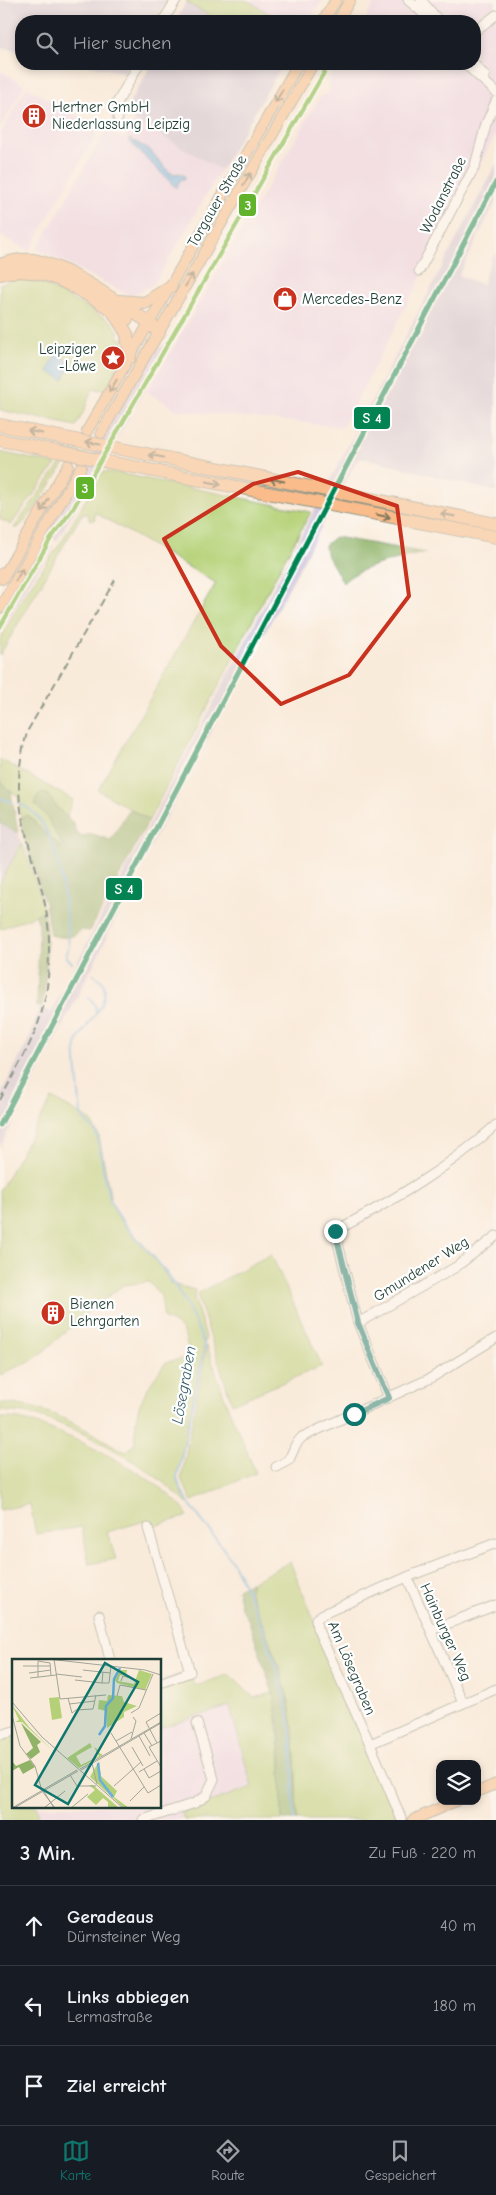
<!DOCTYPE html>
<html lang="de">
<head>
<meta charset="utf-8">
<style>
	:root { --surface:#171b24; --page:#20242c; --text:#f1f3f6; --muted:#9ea1a6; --line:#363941; --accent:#0f766e }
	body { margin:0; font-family:"Comic Neue",sans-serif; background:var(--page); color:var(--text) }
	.controls { position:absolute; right:15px; bottom:15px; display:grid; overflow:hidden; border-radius:10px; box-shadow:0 2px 8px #0003 }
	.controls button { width:45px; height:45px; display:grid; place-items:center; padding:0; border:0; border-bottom:1px solid var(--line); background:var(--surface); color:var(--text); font:25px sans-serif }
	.stop { position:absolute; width:15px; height:15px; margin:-11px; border:4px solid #0f766e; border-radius:50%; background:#fff }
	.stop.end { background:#0f766e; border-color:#fff; box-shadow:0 1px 5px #0008 }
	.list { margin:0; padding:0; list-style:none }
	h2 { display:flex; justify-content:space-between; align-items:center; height:65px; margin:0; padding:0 20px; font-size:21px }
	h2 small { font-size:16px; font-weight:400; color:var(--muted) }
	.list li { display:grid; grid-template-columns:32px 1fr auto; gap:15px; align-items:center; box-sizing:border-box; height:80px; padding:0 20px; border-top:1px solid var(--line) }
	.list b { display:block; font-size:19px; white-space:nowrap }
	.list p { margin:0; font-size:16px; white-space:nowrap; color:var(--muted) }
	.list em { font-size:16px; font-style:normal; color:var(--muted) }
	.icon { flex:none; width:28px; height:28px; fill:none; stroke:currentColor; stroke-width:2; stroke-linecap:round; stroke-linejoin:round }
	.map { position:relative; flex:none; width:496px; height:1820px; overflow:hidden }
	.search { position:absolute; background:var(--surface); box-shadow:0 2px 8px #0003; left:15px; right:15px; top:15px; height:55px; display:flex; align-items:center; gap:12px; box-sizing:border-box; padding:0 18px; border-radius:20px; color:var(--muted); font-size:19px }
	.sheet { height:305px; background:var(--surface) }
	nav { display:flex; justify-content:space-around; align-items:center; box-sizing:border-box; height:70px; border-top:1px solid var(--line); background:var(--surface); font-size:14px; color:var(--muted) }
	nav a { display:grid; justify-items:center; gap:2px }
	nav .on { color:var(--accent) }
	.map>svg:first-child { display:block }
	.built { fill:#ebd1ec }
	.industrial { fill:#cbbfd6 }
	.green { fill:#b5d177; stroke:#6a8756 }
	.forest { fill:#90b368; stroke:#58784e }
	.water { fill:#6aafe0; stroke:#44768a }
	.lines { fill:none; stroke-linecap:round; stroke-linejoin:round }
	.stream { stroke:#6aafe0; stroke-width:2 }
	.minor-casing { stroke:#8c9487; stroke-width:11 }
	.major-casing { stroke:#8c9487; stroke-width:12 }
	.highway-casing { stroke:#8c9487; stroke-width:14 }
	.minor { stroke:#fff; stroke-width:9 }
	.major { stroke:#f9bc8a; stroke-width:10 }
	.highway { stroke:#f9bc8a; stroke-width:12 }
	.rail { stroke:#1f3d34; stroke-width:2; stroke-dasharray:8 4; stroke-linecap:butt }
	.highway-bridge-casing { stroke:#8c9487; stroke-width:14; stroke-linecap:butt }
	.highway-bridge { stroke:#f9bc8a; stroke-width:12 }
	.rail-1-casing { stroke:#fff; stroke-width:9 }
	.rail-1 { stroke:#028351; stroke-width:5 }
	.tram-1-casing { stroke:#fff; stroke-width:8 }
	.tram-1 { stroke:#62b32c; stroke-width:4 }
	.oneway { stroke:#81765b }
	.route { stroke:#0f766e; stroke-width:6 }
	.marked { fill:none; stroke:#c8321e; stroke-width:4; stroke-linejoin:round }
	.labels { text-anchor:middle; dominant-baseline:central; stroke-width:4.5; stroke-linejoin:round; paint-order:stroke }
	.poi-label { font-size:15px; fill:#1f3d34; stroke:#fff; text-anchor:start }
	.street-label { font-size:15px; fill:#1f3d34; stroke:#fff }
	.water-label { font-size:16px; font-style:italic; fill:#365f68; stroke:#fff }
	.inset-river { fill:none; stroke:#6aafe0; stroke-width:2.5 }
	.inset-road { fill:none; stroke:#a2a598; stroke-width:1 }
	.view { fill:#0f766e; fill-opacity:0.15; stroke:#0f766e; stroke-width:2.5 }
	.inset-edge { fill:none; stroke:#1f3d34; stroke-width:2.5 }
	.line-badge { stroke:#fff; stroke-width:2 }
	.badge-label { font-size:14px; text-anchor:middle; font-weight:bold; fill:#fff }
</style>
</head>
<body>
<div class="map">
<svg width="496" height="1820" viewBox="0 0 496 1820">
	<rect width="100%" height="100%" fill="#fff"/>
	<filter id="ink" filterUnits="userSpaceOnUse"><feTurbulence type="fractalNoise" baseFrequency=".02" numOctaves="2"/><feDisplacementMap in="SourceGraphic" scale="10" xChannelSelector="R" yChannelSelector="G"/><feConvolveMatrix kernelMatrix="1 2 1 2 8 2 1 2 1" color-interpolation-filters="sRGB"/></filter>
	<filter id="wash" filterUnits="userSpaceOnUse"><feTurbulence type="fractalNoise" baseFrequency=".0096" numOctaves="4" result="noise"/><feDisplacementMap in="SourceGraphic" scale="20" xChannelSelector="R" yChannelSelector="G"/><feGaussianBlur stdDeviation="1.12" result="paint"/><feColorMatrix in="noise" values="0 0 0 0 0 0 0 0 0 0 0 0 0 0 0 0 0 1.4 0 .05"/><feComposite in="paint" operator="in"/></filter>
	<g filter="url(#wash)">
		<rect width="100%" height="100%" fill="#f9ebda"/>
		<!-- built -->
		<path class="built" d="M246,0H322L309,21H283Z
			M376,0H496V134L343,427L177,410L147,392L320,97L328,94L330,90L328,83L339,64H475V21H364Z
			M0,71L25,85L0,128Z
			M27,87L99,129L29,251L0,235V135Z
			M135,121L221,170L154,284L131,296L37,249L106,130L124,139Z
			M230,1706L253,1787L182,1812L184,1820H40L36,1806H160V1728Z"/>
		<!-- industrial -->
		<path class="industrial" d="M0,0H167L154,21H21V51L0,47Z
			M186,2L219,21H176Z
			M82,64H130L125,73Z
			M152,64H283L221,170L132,119L128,105Z
			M496,164V201L459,275L482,285L491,259L496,253V492L369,459L361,458L356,462L138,870L101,950L0,1148V1095L29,1039L40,1008L51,1012Z
			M165,345H171L57,541L46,537L126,397L158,349Z
			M41,544L54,547L28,585L0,633V616Z
			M0,823L18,833L22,843L0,884Z"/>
		<!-- green -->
		<path class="green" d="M188,0H246L282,21H219L186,2Z
			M16,279H36L112,322L118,331L119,339L124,338C123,359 115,372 105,390L92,389L84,411L76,426L0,410V284Z
			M0,452L56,464L11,525L0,519Z
			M60,464L64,465L28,518L18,528H14Z
			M102,472H113L311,512L282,564L149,820L98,790L216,583L96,513H94L95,520H89L88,514H82L0,655V639L24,595L62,541Z
			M0,759L73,800L67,814L69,820L55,806L52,800L35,804L47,816L62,845L60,848C51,836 39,828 29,816L21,817L18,796C0,785 0,780 0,759Z
			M22,843L39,891L44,912L0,929V883Z
			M52,1098L90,1120L99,1136L111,1201L120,1219L158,1263L172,1284L195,1290L194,1297L206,1337L177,1479L183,1496L188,1503L187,1504C151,1466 85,1430 34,1415C23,1412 11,1412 0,1411V1403C53,1406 81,1428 126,1452L135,1444C134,1404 144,1393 166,1362L190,1357C185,1337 186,1326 164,1319L161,1296L149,1282L123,1285L79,1319L42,1353L28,1363L9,1370L0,1376V1190Z
			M271,1254L322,1366L232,1404L197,1294Z
			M207,1346L227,1405L256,1473L192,1501L181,1479Z
			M0,1418C6,1418 13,1418 19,1419C60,1428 168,1480 188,1516L148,1528L145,1521L107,1532L116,1559L89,1564L82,1527L36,1534L30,1504L0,1510Z
			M290,1562L397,1819L396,1820H297C296,1787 296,1753 292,1720C286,1677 265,1631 249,1591L251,1582Z
			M187,1672L196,1686L229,1674L254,1698L273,1693C281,1736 282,1777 282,1820H184L182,1812L252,1787L230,1706L160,1728V1681Z
			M14,1730V1806H36L40,1820H0V1735Z"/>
		<!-- forest -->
		<path class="forest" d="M335,537L426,553C404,557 356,567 343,583L326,553L325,545Z
			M0,781L7,790L11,792L18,833L0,823Z
			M45,792C55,803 61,815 74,823L75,831L82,836L93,834L110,840L113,837L129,809L149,820L90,931L81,930C70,940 63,938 50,935L45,903L25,841L20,819L26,815C34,818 36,827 43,832C51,839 54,837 60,848L62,844L47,817L35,804L36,798L40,793Z
			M44,912C48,943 47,975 42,1006L37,1007L39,925L35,914Z
			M251,1582L249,1591C265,1631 286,1677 292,1720C296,1753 296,1787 297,1820H282L281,1754L279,1725L273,1693L248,1619L241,1608L237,1589Z"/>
		<!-- water -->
		<path class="water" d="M130,139L150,150L169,172L175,174L179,173L185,176L184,180L181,179L176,188L128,140Z
			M58,355L72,363L63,380L48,371L55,356Z"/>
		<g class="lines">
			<!-- stream -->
			<path class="stream" d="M0,798L12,802
				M18,803C63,820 65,905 69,946L66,956L72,963
				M93,974L103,982C112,1006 83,1023 76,1045C74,1052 80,1103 81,1113C83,1122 93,1126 96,1134C104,1159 102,1184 114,1208C125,1229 143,1243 157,1261C177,1285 195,1317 205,1347L177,1478C183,1505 221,1539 235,1567C254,1604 276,1658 285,1699C295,1738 292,1780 294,1820
				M89,997L95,1005L96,1012"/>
		</g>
	</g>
	<g filter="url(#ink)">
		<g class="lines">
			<defs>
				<path id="minor" d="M408,0L432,21
					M421,0L439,21
					M163,21L176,0
					M475,31L496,15
					M465,64L496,92
					M474,64L485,76
					M118,118L117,103L139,64
					M419,271L475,166L486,124L496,101
					M358,1323L456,1267L496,1236
					M389,1398L358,1323L335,1231C392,1201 447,1169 496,1125
					M276,1467L289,1460L296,1444L302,1437L431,1378L496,1338
					M148,1528L190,1672L160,1683
					M99,1615L110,1660
					M431,1630L496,1605
					M463,1703L407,1577L496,1543
					M0,1735L14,1731
					M370,1744L496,1689
					M143,1820L195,1803L206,1796L214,1779L197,1723
					M402,1820L370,1744L317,1628L316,1619L323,1614L407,1577"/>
				<path id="major" d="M323,21L336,0
					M338,21L350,0
					M87,431L298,64
					M101,433L313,64
					M2,579L68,465
					M0,608L81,467
					M477,1792L496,1784
					M413,1820L456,1801"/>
				<path id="highway" d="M0,265C12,261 25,258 38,261C74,270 118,303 150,323L159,333
					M0,274C47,261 89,297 127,319
					M119,301L145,303L171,286
					M114,313L127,334L130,357
					M0,425L70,439
					M0,440L62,452
					M116,448L496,524
					M108,462L496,537
					M0,576L5,573"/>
			</defs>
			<!-- minor casing -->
			<use href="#minor" class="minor-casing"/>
			<!-- major casing -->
			<use href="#major" class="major-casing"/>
			<!-- highway casing -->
			<use href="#highway" class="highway-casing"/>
			<!-- minor -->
			<use href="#minor" class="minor"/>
			<!-- major -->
			<use href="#major" class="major"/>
			<!-- highway -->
			<use href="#highway" class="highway"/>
			<!-- rail -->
			<path class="rail" d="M0,1100C15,1071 35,1040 43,1007C49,986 49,962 49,939C46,859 0,817 28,730L115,580"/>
			<defs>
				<path id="highway-bridge" d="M70,439L116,448
					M62,452L108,462"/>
			</defs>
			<!-- highway-bridge casing -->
			<use href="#highway-bridge" class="highway-bridge-casing"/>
			<!-- highway-bridge -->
			<use href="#highway-bridge" class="highway-bridge"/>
			<defs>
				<path id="rail-1" d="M0,1125L496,182"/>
			</defs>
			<!-- rail-1 casing -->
			<use href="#rail-1" class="rail-1-casing"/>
			<!-- rail-1 -->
			<use href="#rail-1" class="rail-1"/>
			<defs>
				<path id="tram-1" d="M0,627L50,540L74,507L329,64"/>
			</defs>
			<!-- tram-1 casing -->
			<use href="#tram-1" class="tram-1-casing"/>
			<!-- tram-1 -->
			<use href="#tram-1" class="tram-1"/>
		</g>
		<!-- one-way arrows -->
		<defs><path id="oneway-shaft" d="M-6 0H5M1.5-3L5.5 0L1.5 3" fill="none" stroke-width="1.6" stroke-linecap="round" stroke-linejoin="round" transform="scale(1.25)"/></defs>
		<g class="oneway">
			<use href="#oneway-shaft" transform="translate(279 96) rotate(121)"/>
			<use href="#oneway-shaft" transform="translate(247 179) rotate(-60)"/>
			<use href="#oneway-shaft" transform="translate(189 280) rotate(-60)"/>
			<use href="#oneway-shaft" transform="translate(113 386) rotate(120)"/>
			<use href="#oneway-shaft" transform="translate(35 432) rotate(-169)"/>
			<use href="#oneway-shaft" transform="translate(93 443) rotate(-169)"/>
			<use href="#oneway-shaft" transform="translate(156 456) rotate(-169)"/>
			<use href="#oneway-shaft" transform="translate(277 480) rotate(-169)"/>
			<use href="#oneway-shaft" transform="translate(214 483) rotate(11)"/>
			<use href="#oneway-shaft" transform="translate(45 505) rotate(120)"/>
			<use href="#oneway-shaft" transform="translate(448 515) rotate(-169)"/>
			<use href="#oneway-shaft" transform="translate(383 516) rotate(11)"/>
			<use href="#oneway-shaft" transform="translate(19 575) rotate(-60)"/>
		</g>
	</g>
	<g class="lines" filter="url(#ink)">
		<!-- route -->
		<path class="route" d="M335,1231L358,1323L389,1398L354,1414"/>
	</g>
	<!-- marked area -->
	<path d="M0 0H496V1820H0ZM298,472L397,506L409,596L349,675L281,704L221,646L164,539L253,484Z" fill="#f9ebda" fill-opacity=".55" fill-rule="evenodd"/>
	<path class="marked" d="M298,472L397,506L409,596L349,675L281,704L221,646L164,539L253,484Z"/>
	<!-- icons -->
	<defs>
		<symbol id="building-disc" viewBox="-11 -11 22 22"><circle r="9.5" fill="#c8321e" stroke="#fff"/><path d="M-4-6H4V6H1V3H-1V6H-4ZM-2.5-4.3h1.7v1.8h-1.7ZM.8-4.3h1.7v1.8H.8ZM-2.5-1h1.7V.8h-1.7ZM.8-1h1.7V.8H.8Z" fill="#fff"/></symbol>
		<symbol id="shop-disc" viewBox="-11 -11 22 22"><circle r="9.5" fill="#c8321e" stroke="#fff"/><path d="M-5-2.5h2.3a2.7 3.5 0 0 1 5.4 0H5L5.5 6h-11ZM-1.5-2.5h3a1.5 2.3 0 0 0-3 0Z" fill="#fff"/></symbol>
		<symbol id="sight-disc" viewBox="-11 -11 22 22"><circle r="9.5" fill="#c8321e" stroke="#fff"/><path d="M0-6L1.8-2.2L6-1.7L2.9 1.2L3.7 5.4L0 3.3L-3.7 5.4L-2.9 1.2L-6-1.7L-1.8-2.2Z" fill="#fff"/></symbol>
	</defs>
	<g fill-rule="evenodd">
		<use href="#building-disc" x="20" y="102" width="28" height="28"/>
		<use href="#shop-disc" x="271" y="285" width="28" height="28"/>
		<use href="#sight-disc" x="99" y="344" width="28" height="28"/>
		<use href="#building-disc" x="39" y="1299" width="28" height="28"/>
	</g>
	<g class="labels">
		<!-- poi labels -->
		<g class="poi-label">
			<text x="52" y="107">Hertner GmbH<tspan x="52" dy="17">Niederlassung Leipzig</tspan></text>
			<text x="302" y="299">Mercedes-Benz</text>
			<text x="96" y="349" text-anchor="end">Leipziger<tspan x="96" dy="17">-Löwe</tspan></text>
			<text x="70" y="1304">Bienen<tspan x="70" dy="17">Lehrgarten</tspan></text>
		</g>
		<!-- street labels -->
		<g class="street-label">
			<text transform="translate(443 195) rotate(-63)">Wodanstraße</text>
			<text transform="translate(217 201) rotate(-60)">Torgauer Straße</text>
			<text transform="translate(421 1269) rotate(-32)">Gmundener Weg</text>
			<text transform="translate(446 1632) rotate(66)">Hainburger Weg</text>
			<text transform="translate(352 1668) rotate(67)">Am Lösegraben</text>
		</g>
		<!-- water labels -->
		<g class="water-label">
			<text transform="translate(184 1385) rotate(-80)">Lösegraben</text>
		</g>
	</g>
	<!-- overview -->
	<g transform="translate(12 1659)">
		<rect width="149" height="149" fill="#f9ebda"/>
		<path d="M108,11H115L114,17L108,16L106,22L122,25L127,11L140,15L133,31L105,24L103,21ZM96,36L110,37L112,43L125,47L112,53V58L95,69L94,52L86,50L87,41L95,42ZM47,38L50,59L40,61L37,39ZM0,46L17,68L40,91L10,63H3L7,61ZM78,84L80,88L64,97L69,106L87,97L82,88L85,90L84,86L86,93L91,96L67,109L55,99ZM87,102L89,117L105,132L102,138L117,149H112L78,118ZM77,126H81L107,149H96V143L91,139L84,146L75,138L83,131Z" fill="#b5d177"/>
		<path d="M9,64L29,83L25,86L28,93L19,100L14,95L21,89ZM18,101L23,108L11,115L7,108L0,112V102L4,107Z" fill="#90b368"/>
		<path class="inset-river" d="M87,76L93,67L94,47L101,39L102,20L108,9M86,104L88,121L101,138"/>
		<path class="inset-road" d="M36,0L133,11L149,16M42,0L48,40L94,36M11,7H38M71,11L98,14M17,14L39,11M44,15L70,18M26,18V2L38,4L39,17M18,19L44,16M63,21L90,24L91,13M109,22L111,17L122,20M90,24H97L99,7M105,37L108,26L134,31M56,39L60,54L64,51L81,50L84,36M0,43L30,78L111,149M57,45L83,42M119,54L127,49L141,15M0,56L8,87L23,107L30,132M99,74L136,134L149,126M132,74L140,87M127,77L138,97M119,80L124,62L121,58M104,82L120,73M149,82L137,88L149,108M145,84L134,63L149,54M120,88L131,107M80,104L85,125M68,110L149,63M132,110L137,119L149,112M69,111L149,64M127,113L145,102M58,116L65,127H84M102,127L129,103M31,131L42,149M30,132L43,149M118,142L132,128M0,149L65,111M2,149L66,112M32,149L53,132M59,149L76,135"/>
		<path class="view" d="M93,4L126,23L56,145L23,126Z"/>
		<rect width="149" height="149" class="inset-edge"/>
	</g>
	<g class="line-badge">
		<rect x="238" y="193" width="19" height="24" rx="5" fill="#62b32c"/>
		<rect x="353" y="406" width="38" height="24" rx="5" fill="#028351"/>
		<rect x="75" y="476" width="20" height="24" rx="5" fill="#62b32c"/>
		<rect x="105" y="877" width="38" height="24" rx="5" fill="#028351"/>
	</g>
	<g class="badge-label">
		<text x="248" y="210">3</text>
		<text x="372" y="423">S 4</text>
		<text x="85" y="493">3</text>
		<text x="124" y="894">S 4</text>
	</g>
</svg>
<div class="controls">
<button><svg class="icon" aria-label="layers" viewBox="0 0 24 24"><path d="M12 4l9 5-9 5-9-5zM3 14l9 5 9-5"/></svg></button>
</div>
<div class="stop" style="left:354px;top:1414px"></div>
<div class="stop end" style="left:335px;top:1231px"></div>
<div class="search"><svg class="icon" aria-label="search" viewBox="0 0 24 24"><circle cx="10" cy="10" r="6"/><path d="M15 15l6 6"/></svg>Hier suchen</div>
</div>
<section class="sheet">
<h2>3 Min.<small>Zu Fuß · 220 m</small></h2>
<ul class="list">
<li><svg class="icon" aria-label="ahead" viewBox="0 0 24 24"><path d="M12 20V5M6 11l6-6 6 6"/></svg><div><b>Geradeaus</b><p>Dürnsteiner Weg</p></div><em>40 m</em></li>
<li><svg class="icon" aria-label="left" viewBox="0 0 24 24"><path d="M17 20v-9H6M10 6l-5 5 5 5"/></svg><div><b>Links abbiegen</b><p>Lermastraße</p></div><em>180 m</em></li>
<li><svg class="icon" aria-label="arrive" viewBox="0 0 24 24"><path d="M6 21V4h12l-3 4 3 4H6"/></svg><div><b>Ziel erreicht</b></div></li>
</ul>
</section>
<nav>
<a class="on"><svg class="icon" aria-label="map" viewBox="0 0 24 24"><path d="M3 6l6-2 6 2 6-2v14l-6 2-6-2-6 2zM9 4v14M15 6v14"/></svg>Karte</a>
<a><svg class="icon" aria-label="directions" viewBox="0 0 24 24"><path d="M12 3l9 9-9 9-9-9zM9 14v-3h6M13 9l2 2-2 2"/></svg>Route</a>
<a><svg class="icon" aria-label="saved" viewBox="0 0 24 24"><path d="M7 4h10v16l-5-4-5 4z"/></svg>Gespeichert</a>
</nav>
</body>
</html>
